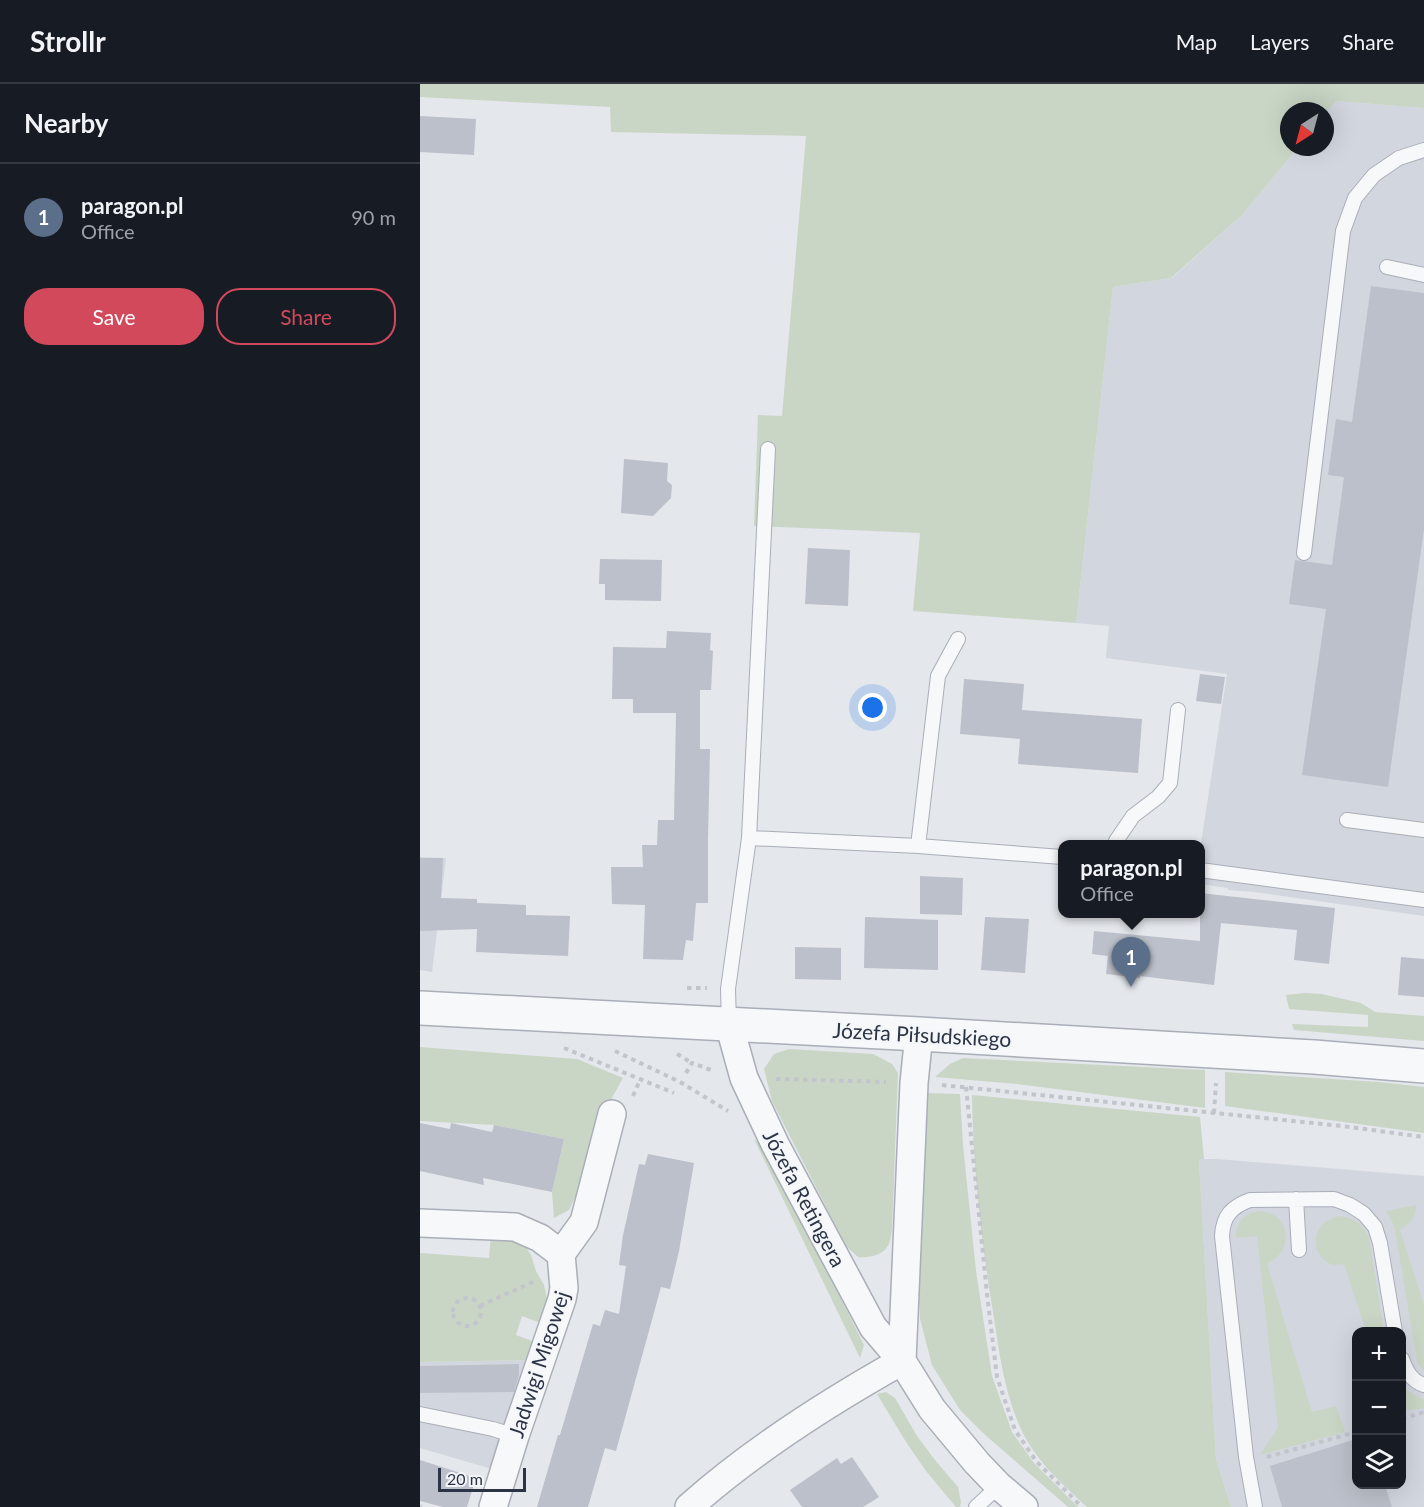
<!DOCTYPE html>
<html lang="en">
<head>
<meta charset="utf-8">
<style>
	:root { --surface:#171b24; --page:#20242c; --text:#f1f3f6; --muted:#9ea1a6; --line:#363941; --accent:#d1495b }
	body { margin:0; font-family:Lato,sans-serif; background:var(--page); color:var(--text) }
	.controls { position:absolute; right:18px; bottom:18px; display:grid; overflow:hidden; border-radius:12px; box-shadow:0 6px 24px #0002 }
	.controls button { width:54px; height:54px; display:grid; place-items:center; padding:0; border:0; border-bottom:2px solid var(--line); background:var(--surface); color:var(--text); font:30px sans-serif }
	.compass { position:absolute; left:860px; top:18px; width:54px; height:54px; border-radius:50%; background:var(--surface); box-shadow:0 6px 24px #0002; rotate:216deg }
	.scale { position:absolute; left:18px; bottom:15px; width:88px; box-sizing:border-box; padding-left:6px; border:3px solid #2b3445; border-top:0; font-size:16px; line-height:21px; white-space:nowrap; color:#2b3445; -webkit-text-stroke:4px #f4f6f9; paint-order:stroke }
	.you { position:absolute; left:453px; top:624px; width:21px; height:21px; margin:-15px; border:4px solid #fff; border-radius:50%; background:#1a73e8; box-shadow:0 0 0 9px #1a73e833 }
	.badge { display:grid; place-items:center; width:39px; height:39px; border-radius:50%; background:var(--accent); color:#fff; font-size:20px; font-weight:700 }
	.pin { position:absolute; translate:-50% -50px; filter:drop-shadow(0 2px 3px #0008) }
	.pin::after { content:''; position:absolute; top:32px; width:21px; height:18px; background:inherit; clip-path:polygon(0 0,100% 0,50% 100%) }
	.popup { position:absolute; left:638px; top:756px; width:147px; height:78px; box-sizing:border-box; display:grid; place-content:center; border-radius:12px; background:var(--surface); filter:drop-shadow(0 2px 4px #0005); font-size:20px; white-space:nowrap; color:var(--muted) }
	.popup b { font-size:22px; color:var(--text) }
	.popup::after { content:''; position:absolute; left:50%; top:100%; margin-left:-12px; border:12px solid transparent; border-top-color:var(--surface) }
	.list { margin:0; padding:0; list-style:none }
	h2 { display:flex; justify-content:space-between; align-items:center; height:78px; margin:0; padding:0 24px; font-size:26px }
	h2 small { font-size:20px; font-weight:400; color:var(--muted) }
	.list li { display:grid; grid-template-columns:39px 1fr auto; gap:18px; align-items:center; box-sizing:border-box; height:108px; padding:0 24px; border-top:2px solid var(--line) }
	.list b { display:block; font-size:22px; white-space:nowrap }
	.list p { margin:0; font-size:20px; white-space:nowrap; color:var(--muted) }
	.list em { font-size:20px; font-style:normal; color:var(--muted) }
	.actions { display:flex; gap:12px; padding:18px 24px }
	.actions a { flex:1; padding:14px 0; border:2px solid var(--accent); border-radius:24px; text-align:center; font-size:21px; color:var(--accent) }
	.actions .main { background:var(--accent); color:#fff }
	.icon { flex:none; width:33px; height:33px; fill:none; stroke:currentColor; stroke-width:2; stroke-linecap:round; stroke-linejoin:round }
	.map { position:relative; flex:none; width:1004px; height:1423px; overflow:hidden }
	header { display:flex; align-items:center; gap:36px; box-sizing:border-box; height:84px; padding:0 30px; background:var(--surface); border-bottom:2px solid var(--line) }
	header strong { font-size:28px }
	nav { display:flex; gap:33px; margin-inline-start:auto; font-size:21px }
	main { display:flex }
	aside { flex:1; background:var(--surface) }
	.map>svg:first-child { display:block }
	.built { fill:#d2d6de; fill-rule:evenodd }
	.green { fill:#c9d6c5 }
	.building { fill:#bbc0ca }
	.lines { fill:none; stroke-linecap:round; stroke-linejoin:round }
	.service-casing { stroke:#a9aeb7; stroke-width:16 }
	.minor-casing { stroke:#a9aeb7; stroke-width:30 }
	.tertiary-casing { stroke:#a9aeb7; stroke-width:36 }
	.path { stroke:#c2c5cb; stroke-width:4; stroke-dasharray:4.5 4.5; stroke-linecap:butt }
	.service { stroke:#f7f8fa; stroke-width:14 }
	.minor { stroke:#f7f8fa; stroke-width:27 }
	.tertiary { stroke:#f7f8fa; stroke-width:33 }
	.labels { text-anchor:middle; dominant-baseline:central; stroke-width:4.5; stroke-linejoin:round; paint-order:stroke }
	.street-label { font-size:21px; fill:#2b3445; stroke:#f4f6f9 }
</style>
</head>
<body>
<header>
<strong>Strollr</strong>
<nav><a>Map</a><a>Layers</a><a>Share</a></nav>
</header>
<main>
<aside>
<h2>Nearby<small></small></h2>
<ul class="list">
<li><span class="badge" style="background:#5c6f8a">1</span><div><b>paragon.pl</b><p>Office</p></div><em>90 m</em></li>
</ul>
<div class="actions"><a class="main">Save</a><a>Share</a></div>
</aside>
<div class="map">
<svg width="1004" height="1423" viewBox="0 0 1004 1423">
	<rect width="100%" height="100%" fill="#e4e7ec"/>
	<!-- built -->
	<path class="built" d="M916,17L1004,24V832L834,808L808,806V804L780,800V766L807,590L686,574L689,542L656,539L693,203L752,194L822,131L878,63H905V30Z
		M0,773L26,774L12,888L0,886Z
		M779,1075H797L1004,1092V1423H811L796,1375ZM936,1248H982V1400H936Z
		M113,1276L72,1385L0,1364V1278Z"/>
	<!-- green -->
	<path class="green" d="M0,0H1004V24L916,17L905,30V27H869V63H878L822,131L751,194L693,203L656,539L493,527L500,449L334,442L338,331L362,332L386,52L191,48L190,23L0,13Z
		M885,909L902,910L941,919L955,928L1004,932V957L874,946L872,940L948,943V931L869,925L866,911Z
		M0,963L157,975L203,994L178,1039L160,1103L149,1126L134,1134L132,1108L144,1055L74,1041L0,1037Z
		M369,965L453,970L472,980L478,989L472,1145C471,1149 471,1156 469,1160C464,1171 450,1174 438,1173L426,1162L352,1017L344,985L354,970Z
		M543,974L785,986V1024L597,1000L515,993L530,980Z
		M805,988L959,998L1004,1003V1049L805,1022Z
		M505,1009L540,1010L543,1061L556,1187L572,1292L592,1348L614,1379L658,1423H648L563,1349L540,1326L512,1281L500,1235L498,1191Z
		M552,1011L780,1033L784,1075H779L796,1375L811,1423H667C642,1400 614,1375 600,1343C584,1307 579,1267 573,1228C561,1156 553,1083 552,1011Z
		M334,1055L345,1065L353,1078L444,1261L440,1274Z
		M996,1121C996,1133 991,1139 980,1146L1004,1221V1286L1000,1283L997,1277L975,1146L972,1137L966,1127Z
		M840,1127C845,1128 851,1129 854,1131C868,1139 869,1160 859,1171C856,1175 851,1177 847,1180L892,1328L916,1322L925,1348L840,1371L858,1344L837,1152L816,1154C817,1137 823,1130 840,1127Z
		M919,1132C935,1134 943,1140 949,1154L964,1247H946L924,1180C921,1180 917,1181 914,1181C896,1177 890,1154 902,1141C907,1136 913,1134 919,1132Z
		M71,1151L103,1159L111,1171L116,1187L124,1201L128,1219L125,1236L118,1238L102,1232L96,1251L112,1257L118,1261L113,1276L0,1278V1169L69,1174Z
		M982,1303L999,1314L1004,1315V1324L996,1326L982,1325Z
		M466,1308L475,1314L497,1352L515,1376L538,1403L541,1418L540,1423H536L506,1387L486,1358L457,1310Z"/>
	<!-- building -->
	<path class="building" d="M0,32L56,35L54,71L0,68Z
		M951,202L1004,209V445L968,703L882,691L906,525L869,520L875,476L912,481L924,393L908,391L916,335L932,338Z
		M204,375L248,379L247,397L252,401L251,414L233,432L201,429Z
		M388,464L430,466L428,522L385,520Z
		M180,475L242,476L241,517L185,516V500H179Z
		M247,547L291,549L290,566L293,567L291,606H280V665H290L288,755V819H276L273,857L266,856L263,876L223,875L225,821L192,820L191,783H223L222,761H237L238,736H254L256,629H213V615H192L193,563L246,564Z
		M780,590L805,593L801,620L776,617Z
		M544,595L604,600L602,626L722,635L718,689L598,680L600,655L540,650Z
		M0,774H23L21,814L57,815V819L106,821V831L150,832L148,872L56,868L57,845L0,847Z
		M500,792L543,794L542,831L500,830Z
		M780,809L915,824L909,880L874,876L877,846L801,839L794,901L720,892V894L686,890L688,872L672,870L674,847L780,857Z
		M445,833L518,836V886L444,884Z
		M565,833L609,835L605,889L561,886Z
		M375,863L421,864V896L375,895Z
		M981,873L1004,875V913L978,911Z
		M0,1039L30,1045L31,1039L72,1048L74,1041L144,1055L132,1108L63,1094L64,1101L0,1087Z
		M228,1070L274,1079L259,1167L250,1205L241,1203L196,1367L185,1364L168,1423H117L138,1351H140L173,1240L180,1242L185,1226L199,1230L206,1182L199,1181L203,1151L219,1080L225,1081Z
		M99,1280V1291L94,1308L0,1309V1282Z
		M936,1355V1401H965L972,1423H862L850,1382Z
		M432,1373L459,1413L443,1423H382L370,1406L417,1374L421,1380Z
		M0,1376L56,1394L47,1423H23L0,1417Z"/>
	<g class="lines">
		<defs>
			<path id="service" d="M967,183L1004,191
				M884,469L923,147L935,114L954,91L979,74L1004,66
				M927,736L1004,746
				M329,754L498,762L642,773
				M696,760V757L713,732L738,713L750,699L758,626
				M498,762L518,592L538,555
				M780,786L1004,816
				M309,940L308,905L329,754L348,365
				M876,1115L879,1166
				M982,1275C986,1286 991,1297 1004,1301
				M0,1330L73,1345L95,1352
				M556,1423L579,1402
				M835,1423L826,1373L802,1152C803,1132 811,1123 830,1116L914,1115L930,1121L944,1130L955,1143L960,1159L975,1248"/>
			<path id="minor" d="M309,940L324,994L355,1060L453,1243L482,1277L512,1325L557,1379L579,1402L604,1423
				M0,1139L95,1143L120,1154L141,1170L144,1204L142,1215L95,1352L73,1423
				M141,1170L164,1138L192,1030
				M482,1277L494,999L499,950
				M269,1423C333,1366 407,1319 482,1277"/>
			<path id="tertiary" d="M0,924L499,950L894,973L1004,982"/>
		</defs>
		<!-- service casing -->
		<use href="#service" class="service-casing"/>
		<!-- minor casing -->
		<use href="#minor" class="minor-casing"/>
		<!-- tertiary casing -->
		<use href="#tertiary" class="tertiary-casing"/>
		<!-- path -->
		<path class="path" d="M267,904H287
			M144,964L254,1009
			M195,967L260,998L308,1027
			M257,970L272,979
			M266,989L272,979L291,986
			M356,995L466,998
			M522,1001L922,1042L1004,1053
			M546,1003L567,1210L577,1293L595,1346L616,1377L662,1423
			M213,1012L220,996
			M794,1029L796,999
			M33 1228a14 14 0 1 1 28 0a14 14 0 1 1-28 0Z
			M60,1222L117,1196
			M982,1335L1004,1328
			M847,1373L936,1348
			M0,1422L1,1423"/>
		<!-- service -->
		<use href="#service" class="service"/>
		<!-- minor -->
		<use href="#minor" class="minor"/>
		<!-- tertiary -->
		<use href="#tertiary" class="tertiary"/>
	</g>
	<g class="labels">
		<!-- street labels -->
		<g class="street-label">
			<text transform="translate(502 950) rotate(3)">Józefa Piłsudskiego</text>
			<text transform="translate(385 1114) rotate(62)">Józefa Retingera</text>
			<text transform="translate(118 1280) rotate(-72)">Jadwigi Migowej</text>
		</g>
	</g>
</svg>
<div class="controls">
<button>+</button>
<button>−</button>
<button><svg class="icon" aria-label="layers" viewBox="0 0 24 24"><path d="M12 4l9 5-9 5-9-5zM3 14l9 5 9-5"/></svg></button>
</div>
<svg class="compass" viewBox="-18 -18 36 36"><path d="M0-13l5 13h-10z" fill="#e53935"/><path d="M0 13l5-13h-10z" fill="#9ea1a6"/></svg>
<div class="scale">20 m</div>
<div class="you"></div>
<div class="pin badge" style="left:711px;top:903px;background:#5c6f8a">1</div>
<div class="popup"><b>paragon.pl</b>Office</div>
</div>
</main>
</body>
</html>
